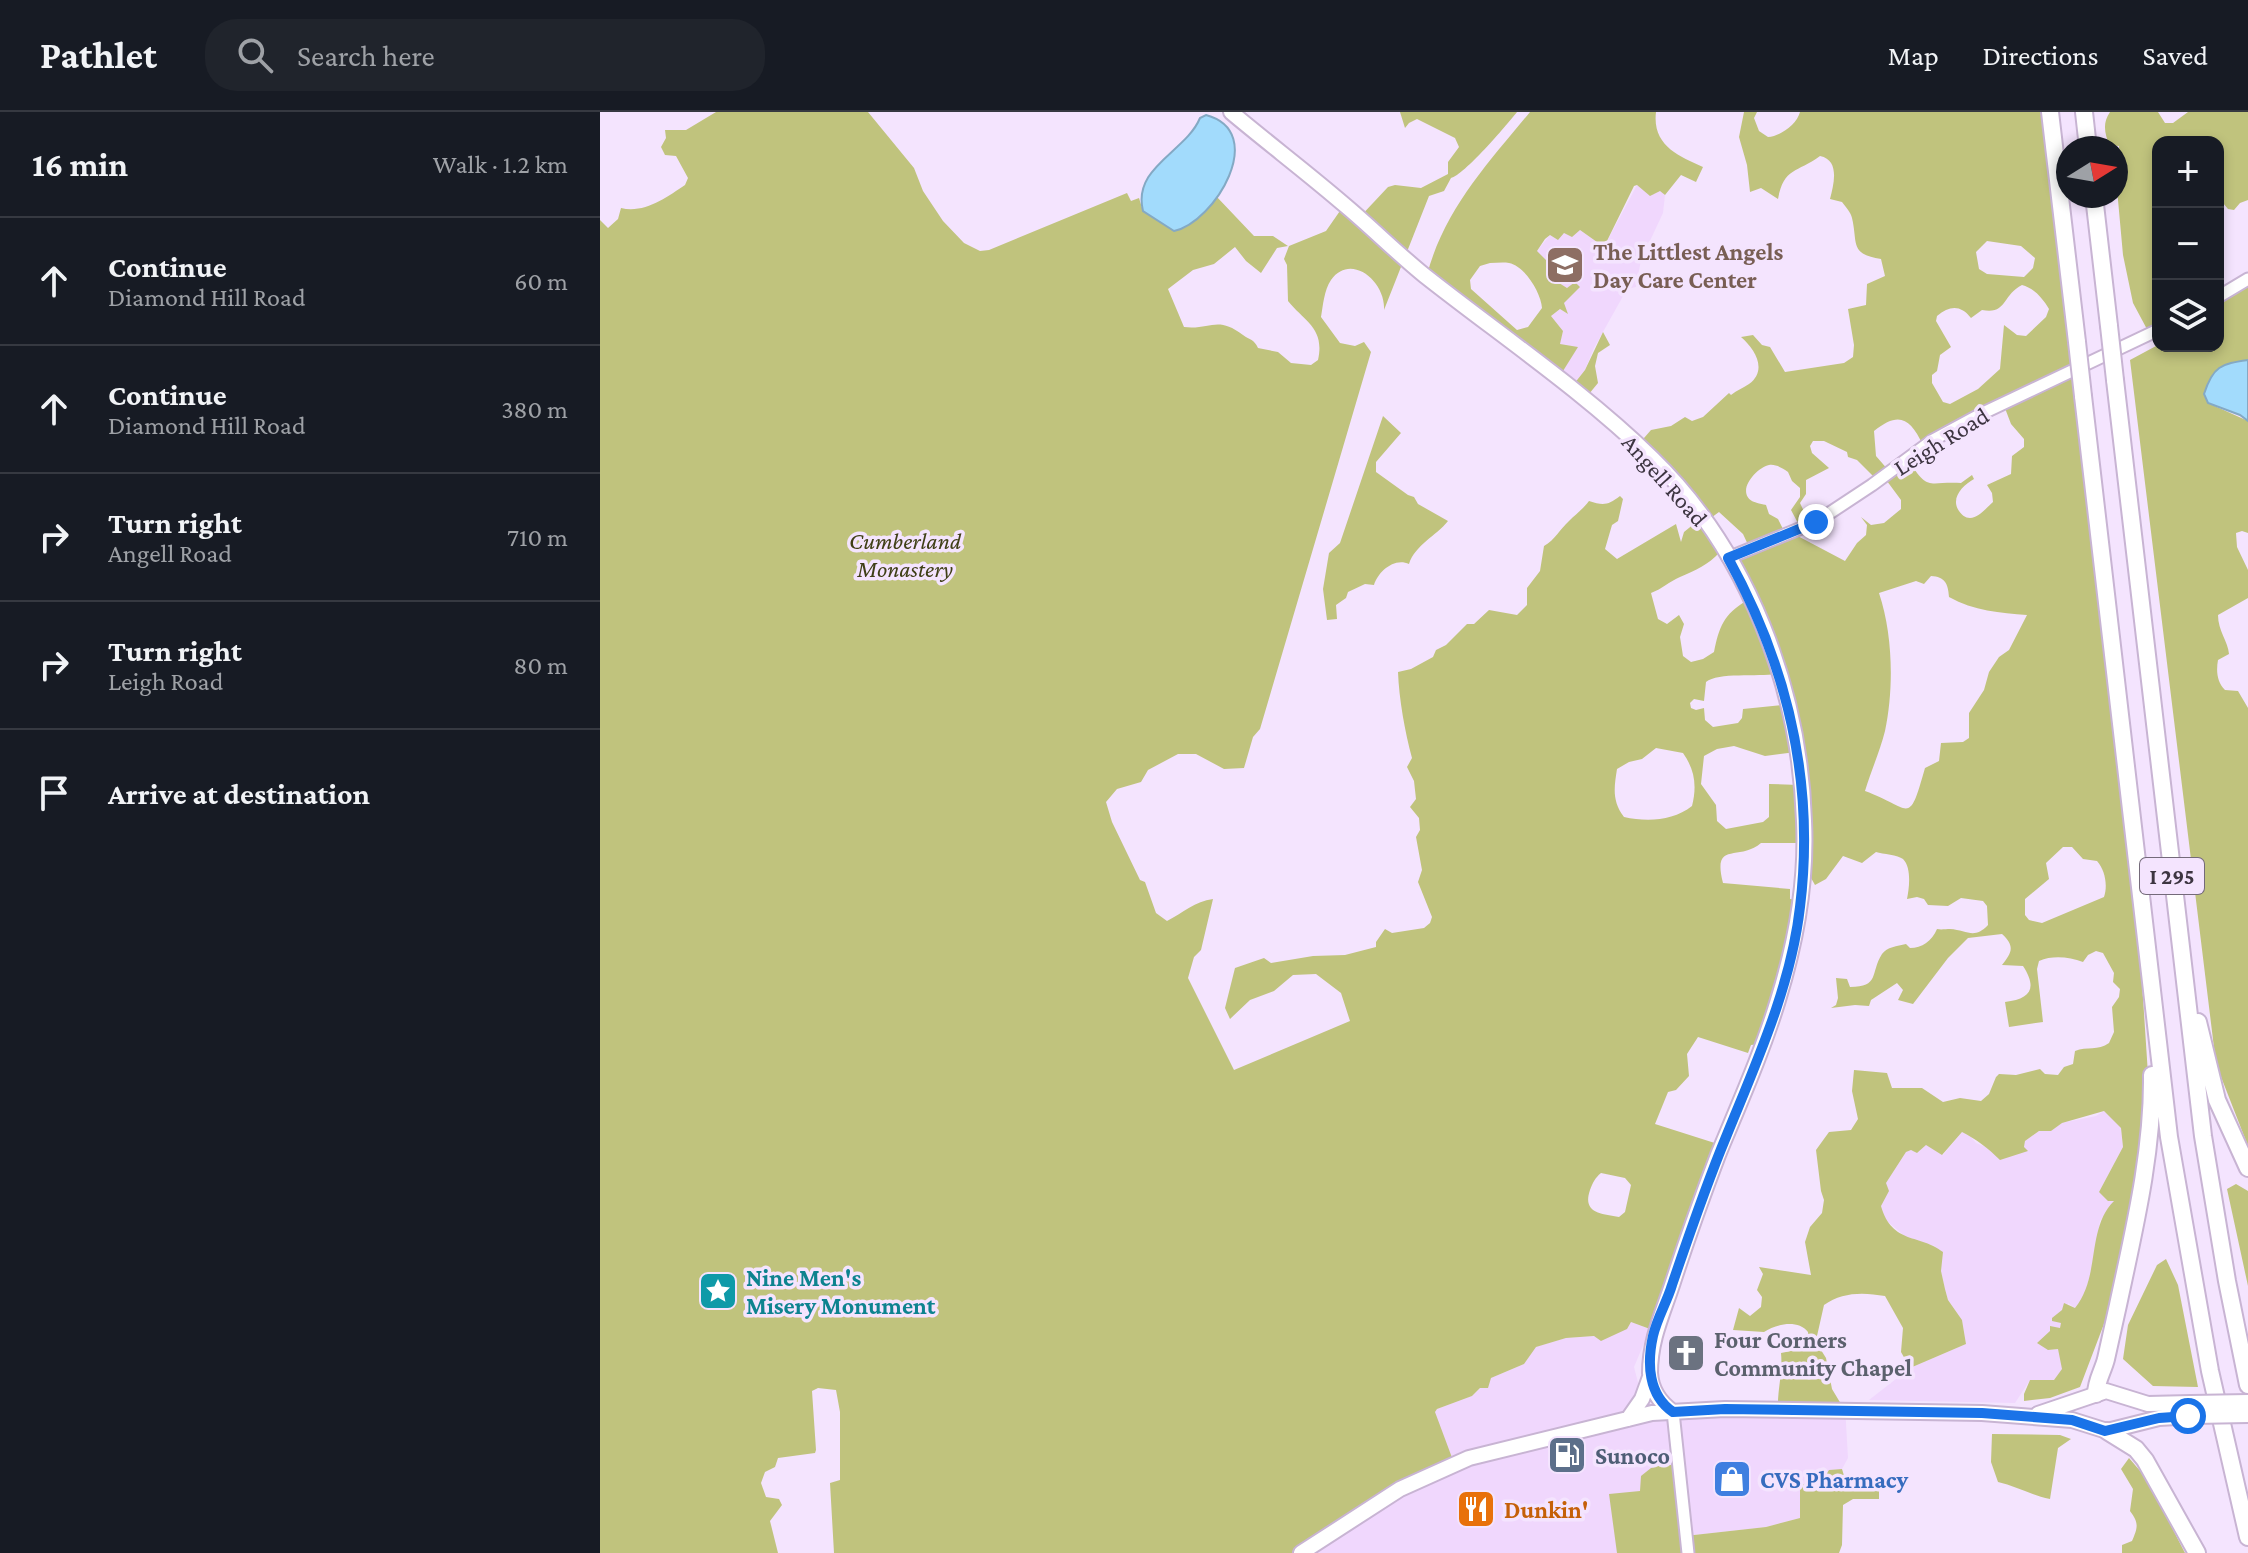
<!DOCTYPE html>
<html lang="en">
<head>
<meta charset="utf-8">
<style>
	:root { --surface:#171b24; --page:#20242c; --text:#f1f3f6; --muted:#9ea1a6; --line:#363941 }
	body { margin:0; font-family:"Crimson Pro",serif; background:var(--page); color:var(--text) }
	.controls { position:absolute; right:24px; top:24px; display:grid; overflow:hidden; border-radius:16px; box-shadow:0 4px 12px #0003 }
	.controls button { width:72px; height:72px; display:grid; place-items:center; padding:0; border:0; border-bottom:2px solid var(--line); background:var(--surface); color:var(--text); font:40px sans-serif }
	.compass { position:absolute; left:1456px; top:24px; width:72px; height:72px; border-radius:50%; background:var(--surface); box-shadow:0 4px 12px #0003; rotate:79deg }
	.stop { position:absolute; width:24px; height:24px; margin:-18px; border:6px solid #1a73e8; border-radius:50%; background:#fff }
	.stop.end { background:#1a73e8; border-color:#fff; box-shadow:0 2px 8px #0008 }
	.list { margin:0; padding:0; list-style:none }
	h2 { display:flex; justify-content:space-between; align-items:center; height:104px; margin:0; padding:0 32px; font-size:34px }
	h2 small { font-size:26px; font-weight:400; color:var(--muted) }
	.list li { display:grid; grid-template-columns:52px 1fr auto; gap:24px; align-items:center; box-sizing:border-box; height:128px; padding:0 32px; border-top:2px solid var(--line) }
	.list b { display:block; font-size:30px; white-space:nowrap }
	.list p { margin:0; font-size:26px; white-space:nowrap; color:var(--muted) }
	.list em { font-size:26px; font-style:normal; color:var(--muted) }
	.icon { flex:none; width:44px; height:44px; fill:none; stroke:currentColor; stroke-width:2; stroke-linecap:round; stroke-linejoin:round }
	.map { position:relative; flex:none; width:1648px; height:1441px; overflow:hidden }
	header { display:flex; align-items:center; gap:48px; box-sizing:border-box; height:112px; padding:0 40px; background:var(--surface); border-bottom:2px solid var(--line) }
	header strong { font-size:38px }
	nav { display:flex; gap:44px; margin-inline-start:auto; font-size:28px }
	.search { width:560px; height:72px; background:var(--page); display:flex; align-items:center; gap:20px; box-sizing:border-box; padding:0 28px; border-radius:32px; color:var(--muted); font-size:30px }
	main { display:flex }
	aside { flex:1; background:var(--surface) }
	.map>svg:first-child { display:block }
	.built { fill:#f0d7fd }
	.green { fill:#c0c37d; fill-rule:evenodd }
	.water { fill:#a2dbfc; stroke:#84a9c4; stroke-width:2 }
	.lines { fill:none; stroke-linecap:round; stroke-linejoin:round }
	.minor-casing { stroke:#c8b4d3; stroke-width:15 }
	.major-casing { stroke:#c8b4d3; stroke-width:18 }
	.highway-casing { stroke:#c8b4d3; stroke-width:20 }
	.minor { stroke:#fff; stroke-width:11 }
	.major { stroke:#fff; stroke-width:14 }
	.highway { stroke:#fff; stroke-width:16 }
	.major-bridge-casing { stroke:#c8b4d3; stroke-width:18; stroke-linecap:butt }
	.highway-bridge-casing { stroke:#c8b4d3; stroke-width:20; stroke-linecap:butt }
	.major-bridge { stroke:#fff; stroke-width:14 }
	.highway-bridge { stroke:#fff; stroke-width:16 }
	.route { stroke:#1a73e8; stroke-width:10 }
	.labels { text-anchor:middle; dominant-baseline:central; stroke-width:7; stroke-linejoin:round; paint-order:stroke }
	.shield { fill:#f4e4fe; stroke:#746a7a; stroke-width:2 }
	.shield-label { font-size:22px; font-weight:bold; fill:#3d3541 }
	.education-label { font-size:24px; font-weight:bold; fill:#785e54; stroke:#f4e4fe; text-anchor:start }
	.street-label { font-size:24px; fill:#3d3541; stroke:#f4e4fe }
	.park-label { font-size:24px; font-style:italic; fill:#3f3f16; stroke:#f4e4fe }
	.culture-label { font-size:24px; font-weight:bold; fill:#0d838f; stroke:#f4e4fe; text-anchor:start }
	.worship-label { font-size:24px; font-weight:bold; fill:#5b616d; stroke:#f4e4fe; text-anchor:start }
	.service-label { font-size:24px; font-weight:bold; fill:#4e5e75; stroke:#f4e4fe; text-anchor:start }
	.shop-label { font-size:24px; font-weight:bold; fill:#366cbe; stroke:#f4e4fe; text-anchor:start }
	.food-label { font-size:24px; font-weight:bold; fill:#c56008; stroke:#f4e4fe; text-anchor:start }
</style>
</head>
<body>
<header>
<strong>Pathlet</strong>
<div class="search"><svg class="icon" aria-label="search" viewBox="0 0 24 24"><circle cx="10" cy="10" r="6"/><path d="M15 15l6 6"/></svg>Search here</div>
<nav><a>Map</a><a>Directions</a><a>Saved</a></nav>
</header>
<main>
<aside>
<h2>16 min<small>Walk · 1.2 km</small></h2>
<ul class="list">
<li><svg class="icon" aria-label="ahead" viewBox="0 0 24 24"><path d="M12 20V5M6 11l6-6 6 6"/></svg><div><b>Continue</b><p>Diamond Hill Road</p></div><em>60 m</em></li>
<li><svg class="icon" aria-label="ahead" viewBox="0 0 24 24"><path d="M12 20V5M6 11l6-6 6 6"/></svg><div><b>Continue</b><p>Diamond Hill Road</p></div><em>380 m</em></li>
<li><svg class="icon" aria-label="right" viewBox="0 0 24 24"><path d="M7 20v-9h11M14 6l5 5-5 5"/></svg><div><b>Turn right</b><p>Angell Road</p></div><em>710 m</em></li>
<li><svg class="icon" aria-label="right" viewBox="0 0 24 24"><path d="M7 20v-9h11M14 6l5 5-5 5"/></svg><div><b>Turn right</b><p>Leigh Road</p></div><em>80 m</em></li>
<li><svg class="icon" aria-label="arrive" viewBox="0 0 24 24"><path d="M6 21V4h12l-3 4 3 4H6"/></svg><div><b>Arrive at destination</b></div></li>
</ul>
</aside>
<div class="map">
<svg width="1648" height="1441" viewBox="0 0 1648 1441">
	<rect width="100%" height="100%" fill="#f4e4fe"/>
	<!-- built -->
	<path class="built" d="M1037,73L1061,79L1065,83L1063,101L1041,148L1036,175L1027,177L994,236L985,258L970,277L960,269L959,232L963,219L951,204L960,197L968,202L963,191L970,175L967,176L948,164L937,139L950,123L958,128L961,122L980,118L1004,135Z
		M1504,999L1521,1015L1523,1035L1499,1080L1515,1088L1500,1109L1494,1149L1484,1185L1475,1196L1468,1191L1460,1216L1448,1238L1458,1237L1462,1247L1463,1257L1454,1268H1430L1415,1291L1269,1288L1310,1256L1366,1232L1362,1208L1348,1188L1345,1177L1335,1134L1308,1127L1287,1109L1284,1104L1281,1094L1286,1071L1306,1040L1311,1038L1317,1041L1326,1033L1343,1043L1362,1020L1371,1025L1376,1031L1386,1035L1427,1039L1424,1036L1425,1029L1439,1019H1451L1461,1011L1496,1004Z
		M1031,1210L1050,1217L1034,1255L1040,1278L1049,1290L1062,1299L1245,1294L1248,1346L1242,1357L1229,1358L1222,1368L1200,1373V1406L1166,1415L1085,1424L1040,1379L1018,1383L1017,1441H696L854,1351L837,1309L835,1300L837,1297L872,1284L891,1266L924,1252L935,1235L966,1226L995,1224Z"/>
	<!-- green -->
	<path class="green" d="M116,0H268L314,56L323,79L343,109L364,131L380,139L389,138L527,81L531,89L539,86L543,99L599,106L616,84L654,124H673L688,134L677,136L661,161L646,149L635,135L614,152L593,158L568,177L584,215C611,218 617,203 643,223C650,228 654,227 658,236L678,240L691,251L711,253L718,248C725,216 705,210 688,189L687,153L684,147L689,134L726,119L742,96L758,107L788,75L795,73L821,76L848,62V50L859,35L855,26L817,7L809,11L805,16L800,0H917C906,14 864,63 851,66L844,79L829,84L784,198C786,170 751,140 731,168C724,178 723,194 721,205L740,231L755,234L764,230L771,240L660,617L653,625L644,656L624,657L596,642H578L548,658L541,670L517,677L506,690L512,710L540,768L545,770L556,801L567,809C583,801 595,789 613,787L601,838L594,845L588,866L634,958L750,909L741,881L716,862L693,863L674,879L650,888L630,907L625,896L635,856L664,846L671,851L713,844L745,843L776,835V830L785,817L792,821L824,816L830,811L832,805L818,770L822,758L816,725L820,718L819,706L810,695L816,687L814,669L807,655L812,646C805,620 799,587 798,560L811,557L833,545L836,538L846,533L867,512H874L889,498L917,503L927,493V476L940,459L944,434C955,428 960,417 969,409C976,402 983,397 989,389C1004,394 1008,393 1020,384L1023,387L1018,409L1012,413L1005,437L1017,447L1076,412L1081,430L1084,420L1100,407L1037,334L1051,318L1071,314L1085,305L1092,309L1103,305L1129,281L1131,283C1137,278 1143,276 1149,272C1168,258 1155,237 1141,225L1153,223L1162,233L1170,235L1185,260L1244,251L1253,245L1254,233L1248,197L1266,193L1267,172L1285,164L1281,147C1249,142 1258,131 1252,106C1251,101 1246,95 1242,90L1230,87C1234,72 1240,48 1220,44C1197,61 1184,55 1178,87L1161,76L1150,80L1147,53L1139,25L1144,0H1157L1154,6L1159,19L1168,25C1181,24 1197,12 1200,0H1445L1540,840L1550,993L1541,1025L1535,1069L1507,1204L1480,1275L1450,1286L1424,1289V1282L1430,1268H1454L1462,1257L1458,1237L1448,1238L1437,1231L1450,1219V1214L1460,1216L1461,1211L1452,1209V1206L1462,1198L1464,1191L1475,1196C1501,1164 1486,1117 1514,1089H1508L1499,1080L1523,1035L1521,1016L1504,999L1462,1011L1451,1019H1439L1425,1029L1424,1035L1428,1039L1400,1048C1388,1036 1376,1027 1362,1020L1342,1043L1326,1033L1317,1041L1311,1038L1306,1040L1286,1071L1289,1079L1281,1094C1292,1133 1321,1122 1343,1140L1341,1159L1345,1177L1348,1188L1362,1208L1366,1232L1310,1256L1301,1240L1303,1216L1285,1184C1263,1180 1242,1180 1224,1193L1217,1224L1221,1238L1226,1246L1232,1277L1241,1292L1178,1298C1177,1278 1183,1261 1181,1241L1206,1236L1209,1231L1208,1220C1198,1207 1176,1212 1164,1220L1133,1218L1139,1196L1150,1204L1161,1195L1162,1185L1157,1178L1163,1162L1159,1155L1211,1163L1205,1130L1210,1115L1222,1101L1224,1088L1221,1079L1216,1038L1229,1020L1251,1018L1258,1007L1252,979L1254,958L1287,961L1292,976H1322L1343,990L1360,986L1381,989L1389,982L1396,965L1399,962L1416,963L1440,957L1445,962L1458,963L1464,955L1473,952L1475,939C1487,934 1498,939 1509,931L1514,920L1512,895L1519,885L1520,877L1513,870L1514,861L1503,841L1496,839L1488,843L1483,850C1469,845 1453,843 1439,849L1437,857L1443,910L1409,915L1405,890C1430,887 1438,877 1423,854L1402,853C1411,841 1416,835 1402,822L1368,826L1348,846L1313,892L1298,888L1303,878L1297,871L1271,888L1269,894L1255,893L1231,896L1236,893L1238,886L1236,866L1247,867L1250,875C1280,875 1270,861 1282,842C1287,835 1297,834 1306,832L1310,836C1322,836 1332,829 1337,817C1341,818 1346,817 1350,817C1367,818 1374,828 1388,813L1387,794L1383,789L1361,786L1348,794L1328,793L1324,787L1317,785L1307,787C1309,777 1312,756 1303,747C1298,743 1283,742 1276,740L1262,751L1243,744L1226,767L1215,773L1206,757L1201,731H1161C1139,750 1112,728 1123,771L1190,777V787L1197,788L1160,932L1151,933L1148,941L1098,925L1087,942L1089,964L1076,978L1068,980L1055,1012L1121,1033L1050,1217L1031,1210L1027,1217L1001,1229L994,1224L966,1226L936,1235L924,1252L891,1266L888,1276H880L872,1284L837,1297L835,1300L854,1351L696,1441H234L230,1371L240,1368V1300L236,1278L218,1276L212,1279L216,1338L215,1341L178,1346L175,1355L165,1360L161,1371L166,1385L179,1387L182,1393L170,1409L178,1441H0V108L8,116L18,107L21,96C44,102 67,85 85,73L88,66L76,44L65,43L61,35L66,26L65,18H86ZM1387,129L1421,134L1435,146L1433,156L1424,165L1387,162L1379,157L1376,140ZM1422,173C1434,176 1443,187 1449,197L1446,205L1426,224L1417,223L1404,213L1400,257L1378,277L1350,292L1343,290L1332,271V263L1337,259L1340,243L1351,235L1336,209L1337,204C1350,193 1361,193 1371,206L1382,198C1407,203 1402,183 1422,173ZM1403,291L1411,312L1424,327V335L1412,344L1411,362L1387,373L1392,381L1393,390C1387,395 1379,406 1370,406C1365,406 1362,403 1359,399C1350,386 1363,373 1374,367L1372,363L1361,371C1327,369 1329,381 1307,346L1289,359L1276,344L1274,319C1299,299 1310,306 1323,333ZM1213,329H1224L1247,340L1248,345L1257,348L1276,367L1284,365L1301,388V397L1284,411L1271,413L1261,405L1267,413L1266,423L1257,431L1245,449L1192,421H1185L1178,407L1169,402L1166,393C1165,393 1153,390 1152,389C1136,379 1156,356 1169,353C1176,352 1182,356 1188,360L1192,369L1200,376V385L1191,398L1200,415L1209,410L1200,391L1206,382V368L1229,356L1212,341L1210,334ZM1119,400L1143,422L1150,437L1128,447L1146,489C1124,502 1119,515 1114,540L1103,547L1091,550L1083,544L1080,525L1084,512L1079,503L1067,512L1058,507L1051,481C1062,477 1070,469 1080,465C1096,458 1108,453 1120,440L1104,411ZM1331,464C1345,465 1348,471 1349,485C1374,499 1400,501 1427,503L1409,538L1399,545L1389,560L1384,578L1369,601V626L1363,630L1341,631L1339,649L1325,656C1308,716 1312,696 1265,679C1271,659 1280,639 1285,619C1294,576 1293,523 1279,481L1316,469L1324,472ZM1176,562L1183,593L1143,597L1142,606L1138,611L1113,615L1105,608L1104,596L1096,598L1091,596L1090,591L1094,587L1104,589L1106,570C1118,560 1158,565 1176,562ZM1134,634L1165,644L1196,640L1199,673L1169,672V705L1163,710L1126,717L1117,709L1116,693L1101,672L1104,644L1117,637ZM1056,636L1083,641C1095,658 1097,674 1092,694C1073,709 1047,710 1024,705C1012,689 1014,676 1017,657L1029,650L1042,647ZM1463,735H1472L1483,747L1497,749C1505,758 1508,773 1504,785L1442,811L1429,808L1425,803V787L1449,767L1446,751ZM1001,1061L1025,1066L1031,1073L1025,1100L1019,1105C1001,1102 982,1101 990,1078C993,1070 995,1066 1001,1061Z
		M930,0H1056C1052,33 1078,44 1103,55L1096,70L1081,63L1065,83L1060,79L1050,84L1037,73L1034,74L1004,135L980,118L972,125L964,121L958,128L950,123L945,127L937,139L950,152L948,164L967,176L975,170L980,175L964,191L968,202L960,197L951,204L963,219L960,232L978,235L958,267L827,163C844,98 888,51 930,0ZM890,151C896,151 903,150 909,151C925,154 941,181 942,196L928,215L917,218L871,177L870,168L880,154Z
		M1510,0H1558L1565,11H1573L1588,0H1648V88L1640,91L1634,98L1628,97L1618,85V30H1558V104L1556,106L1558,112V234H1618V182L1648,165V248L1608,291L1648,309V421L1642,419L1636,421L1637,435L1648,458V486L1618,503C1618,519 1628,529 1629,542L1618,548C1616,559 1617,570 1625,578L1638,579L1648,596V1034L1616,952L1530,248L1556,234L1533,191L1523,143L1516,66L1520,54L1519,34L1509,33C1505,21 1502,12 1510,0Z
		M1003,220L1010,233L998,241L995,254L998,271L984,288L970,277L985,258Z
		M783,304L801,321L776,350V360L808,383L814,385L818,392L848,409C836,424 815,433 809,452C794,445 778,460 774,473L765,472L748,480L746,486L736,493L737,507L727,508L723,477L729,441L740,431Z
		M1636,1072L1648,1079V1174L1627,1077Z
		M1566,1147L1578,1173L1598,1275L1553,1274L1523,1247L1528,1213L1557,1153Z
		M1392,1322L1460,1323L1471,1327L1458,1336L1450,1387C1431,1383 1416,1374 1398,1370L1391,1350Z
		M1529,1346L1547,1367L1585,1441H1522V1433L1532,1429C1538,1415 1539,1411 1530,1399L1533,1377L1521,1357Z
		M1062,1353H1076L1085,1424L1166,1415L1200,1406V1373L1222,1368L1229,1358L1242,1357L1245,1367L1249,1371L1279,1372V1387H1253L1243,1393L1242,1433L1239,1441H1017L1009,1382L1040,1379L1041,1364L1051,1356Z"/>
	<!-- water -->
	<path class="water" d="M606,3C669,20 615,110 574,119L543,99C532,55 586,40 600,6Z
		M1648,248V309L1640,303L1608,291L1604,282C1613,254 1621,252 1648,248Z"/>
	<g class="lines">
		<defs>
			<path id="minor" d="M1618,185L1648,167
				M1128,446L1216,410L1272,373L1333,328L1381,302L1558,218
				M1073,1300L1088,1441"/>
			<path id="major" d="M631,0C669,32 709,62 747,95C773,117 797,141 824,163C900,223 982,278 1052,346C1148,439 1200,577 1204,709C1207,770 1196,830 1178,888C1162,941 1139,992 1118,1043C1102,1085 1087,1127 1073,1170C1063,1201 1050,1227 1050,1261C1051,1278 1059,1290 1073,1300
				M1438,1302L1506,1279L1548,1292L1591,1291
				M1028,1307L1042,1287L1050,1265
				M701,1441L800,1377L869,1346L1052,1301L1125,1297L1382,1301L1472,1308L1507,1319L1559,1306L1594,1304"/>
			<path id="highway" d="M1450,0L1477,230
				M1484,0L1488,36
				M1494,84L1509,214
				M1515,268L1603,1024L1627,1169L1648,1273
				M1483,284L1569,1025L1610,1259L1648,1425
				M1598,910L1617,988L1648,1056
				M1496,1282C1496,1269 1503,1259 1506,1247C1510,1229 1514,1211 1518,1193C1534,1118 1553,1040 1552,963
				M1507,1319L1536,1337L1545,1348L1597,1441"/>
		</defs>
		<!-- minor casing -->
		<use href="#minor" class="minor-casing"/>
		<!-- major casing -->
		<use href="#major" class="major-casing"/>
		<!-- highway casing -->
		<use href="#highway" class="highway-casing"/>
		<!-- minor -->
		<use href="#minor" class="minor"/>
		<!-- major -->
		<use href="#major" class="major"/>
		<!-- highway -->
		<use href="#highway" class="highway"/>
		<defs>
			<path id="major-bridge" d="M1591,1291L1648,1290
				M1594,1304L1648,1303"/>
			<path id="highway-bridge" d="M1509,214L1515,268
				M1477,230L1483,284"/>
		</defs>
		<!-- major-bridge casing -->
		<use href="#major-bridge" class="major-bridge-casing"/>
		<!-- highway-bridge casing -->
		<use href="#highway-bridge" class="highway-bridge-casing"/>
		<!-- major-bridge -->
		<use href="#major-bridge" class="major-bridge"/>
		<!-- highway-bridge -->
		<use href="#highway-bridge" class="highway-bridge"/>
	</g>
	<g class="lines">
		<!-- route -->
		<path class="route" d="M1216,410L1128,446C1188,555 1215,672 1200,795C1191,875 1156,951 1126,1025C1106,1073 1089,1123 1072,1173C1067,1190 1057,1206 1053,1224C1047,1251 1048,1283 1073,1300L1125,1297L1382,1301L1472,1308L1505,1319L1559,1306L1588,1304"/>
	</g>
	<!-- icons -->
	<defs>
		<symbol id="school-square" viewBox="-11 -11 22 22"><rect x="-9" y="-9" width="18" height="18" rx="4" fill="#8d6e63" stroke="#f4e4fe"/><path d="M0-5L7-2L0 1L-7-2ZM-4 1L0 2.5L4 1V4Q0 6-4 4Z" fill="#fff"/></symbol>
		<symbol id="sight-square" viewBox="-11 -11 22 22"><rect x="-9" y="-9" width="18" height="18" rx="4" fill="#0f9aa8" stroke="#f4e4fe"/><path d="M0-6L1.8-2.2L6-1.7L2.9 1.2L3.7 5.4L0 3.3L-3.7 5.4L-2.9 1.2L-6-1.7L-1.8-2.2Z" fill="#fff"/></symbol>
		<symbol id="church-square" viewBox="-11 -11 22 22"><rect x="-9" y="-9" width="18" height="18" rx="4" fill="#6b7280" stroke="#f4e4fe"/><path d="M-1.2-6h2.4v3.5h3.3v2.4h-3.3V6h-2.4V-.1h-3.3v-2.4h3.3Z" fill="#fff"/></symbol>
		<symbol id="fuel-square" viewBox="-11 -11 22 22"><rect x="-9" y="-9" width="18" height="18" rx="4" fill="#5c6f8a" stroke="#f4e4fe"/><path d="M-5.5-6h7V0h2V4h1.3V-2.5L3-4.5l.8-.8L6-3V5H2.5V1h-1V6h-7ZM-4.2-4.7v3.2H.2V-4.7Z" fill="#fff"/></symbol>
		<symbol id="shop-square" viewBox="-11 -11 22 22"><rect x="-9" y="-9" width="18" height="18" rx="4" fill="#3f7fe0" stroke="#f4e4fe"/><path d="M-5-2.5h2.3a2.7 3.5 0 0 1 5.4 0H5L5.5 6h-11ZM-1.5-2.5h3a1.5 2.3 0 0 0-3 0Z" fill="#fff"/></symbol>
		<symbol id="restaurant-square" viewBox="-11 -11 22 22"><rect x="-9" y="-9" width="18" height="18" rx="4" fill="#e8710a" stroke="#f4e4fe"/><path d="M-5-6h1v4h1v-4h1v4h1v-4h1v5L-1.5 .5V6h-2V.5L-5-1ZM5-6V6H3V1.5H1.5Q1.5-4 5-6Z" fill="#fff"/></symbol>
	</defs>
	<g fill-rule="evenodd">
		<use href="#school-square" x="943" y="131" width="44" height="44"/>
		<use href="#sight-square" x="96" y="1157" width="44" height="44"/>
		<use href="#church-square" x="1064" y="1219" width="44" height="44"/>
		<use href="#fuel-square" x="945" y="1321" width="44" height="44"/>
		<use href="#shop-square" x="1110" y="1345" width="44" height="44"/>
		<use href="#restaurant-square" x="854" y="1375" width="44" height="44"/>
	</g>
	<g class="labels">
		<!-- shield labels -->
		<rect class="shield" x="1540" y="746" width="64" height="36" rx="6"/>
		<g class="shield-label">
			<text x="1572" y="764">I 295</text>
		</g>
		<!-- education labels -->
		<g class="education-label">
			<text x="993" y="139">The Littlest Angels<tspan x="993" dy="28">Day Care Center</tspan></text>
		</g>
		<!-- street labels -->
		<g class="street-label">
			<text transform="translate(1341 329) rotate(-32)">Leigh Road</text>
			<text transform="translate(1065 368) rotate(48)">Angell Road</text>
		</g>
		<!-- park labels -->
		<g class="park-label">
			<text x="305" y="428">Cumberland<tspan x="305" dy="28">Monastery</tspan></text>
		</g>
		<!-- culture labels -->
		<g class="culture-label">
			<text x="146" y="1165">Nine Men's<tspan x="146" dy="28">Misery Monument</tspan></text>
		</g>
		<!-- worship labels -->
		<g class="worship-label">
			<text x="1114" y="1227">Four Corners<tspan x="1114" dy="28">Community Chapel</tspan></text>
		</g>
		<!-- service labels -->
		<g class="service-label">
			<text x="995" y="1343">Sunoco</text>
		</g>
		<!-- shop labels -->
		<g class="shop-label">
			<text x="1160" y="1367">CVS Pharmacy</text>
		</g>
		<!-- food labels -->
		<g class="food-label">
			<text x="904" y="1397">Dunkin'</text>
		</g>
	</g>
</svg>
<div class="controls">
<button>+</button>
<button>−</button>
<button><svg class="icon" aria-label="layers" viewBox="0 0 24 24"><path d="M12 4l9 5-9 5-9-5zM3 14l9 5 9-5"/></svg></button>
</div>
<svg class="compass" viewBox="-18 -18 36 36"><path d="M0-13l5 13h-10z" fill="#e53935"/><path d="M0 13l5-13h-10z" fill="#9ea1a6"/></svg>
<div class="stop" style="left:1588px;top:1304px"></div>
<div class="stop end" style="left:1216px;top:410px"></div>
</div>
</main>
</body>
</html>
